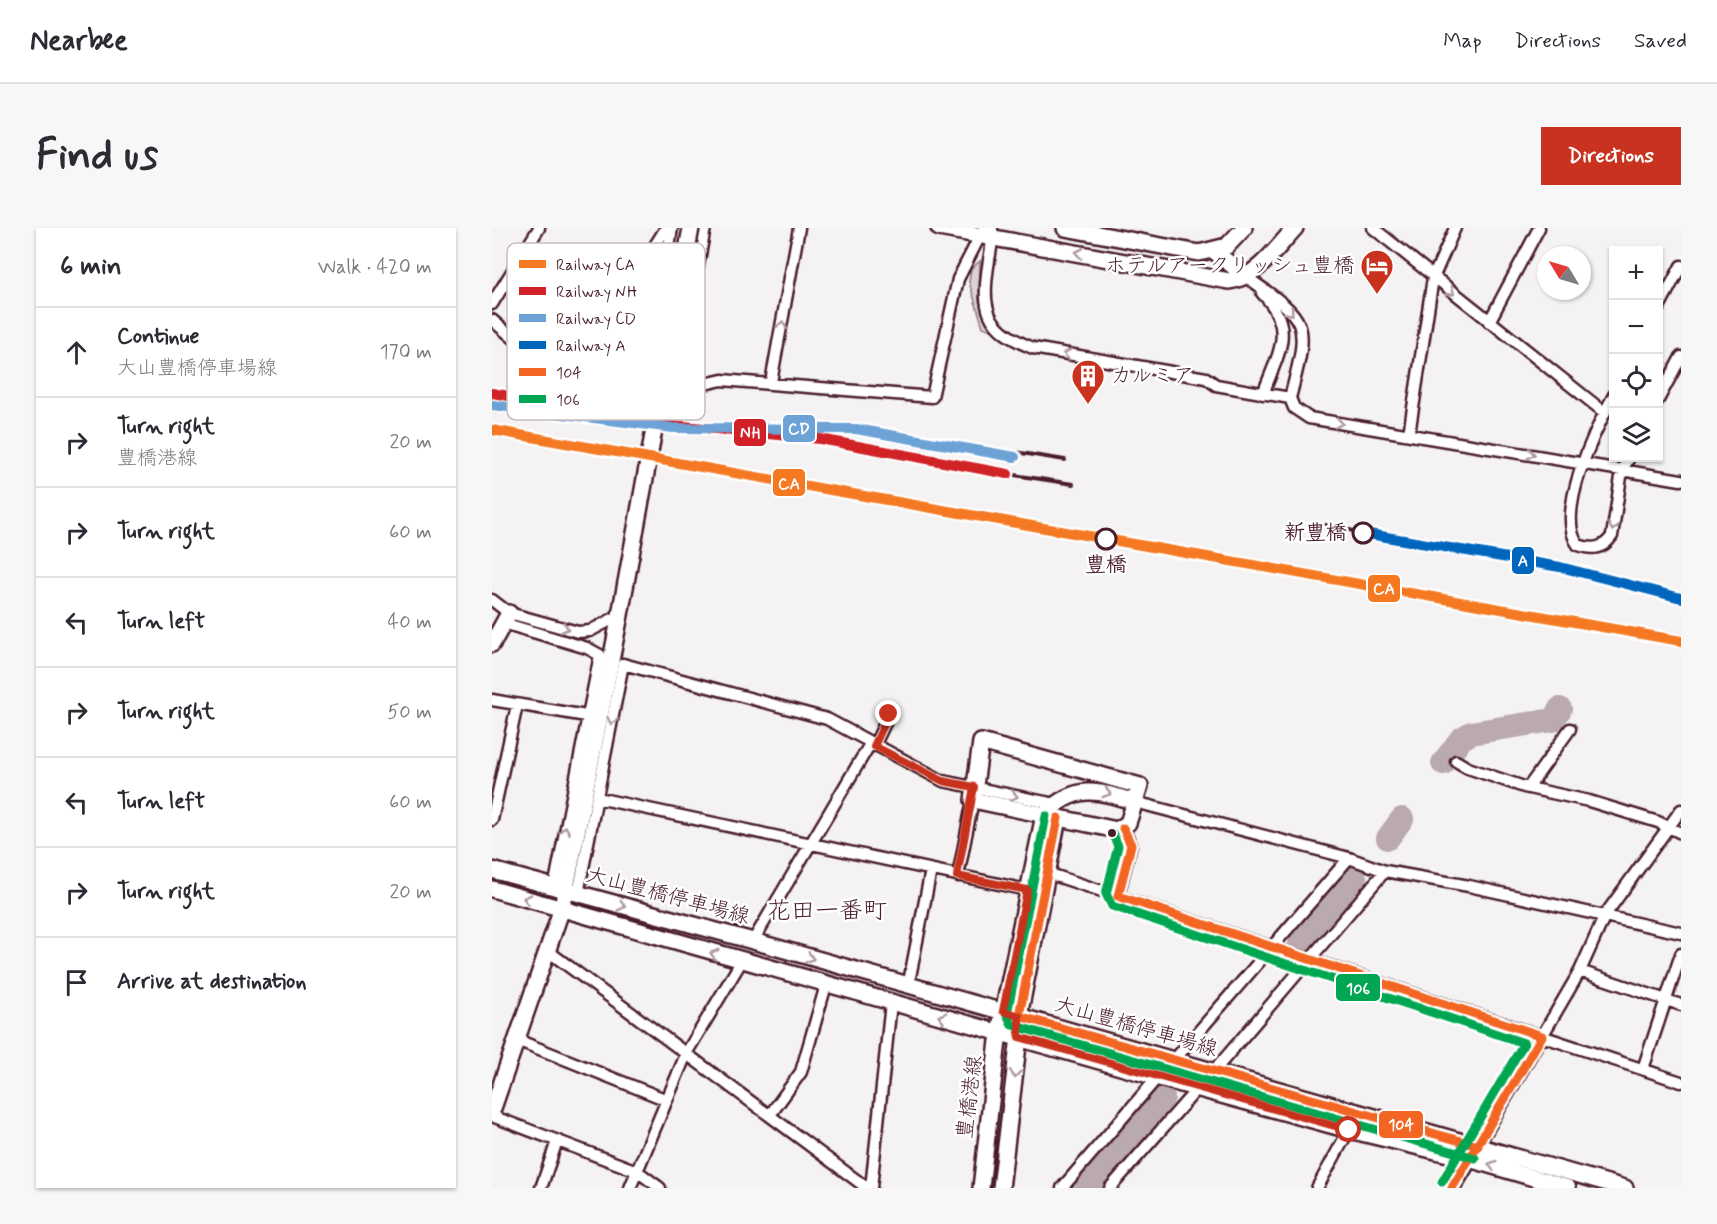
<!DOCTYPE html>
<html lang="en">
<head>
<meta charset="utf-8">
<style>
	:root { --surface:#fff; --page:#f7f7f7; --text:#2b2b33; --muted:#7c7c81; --line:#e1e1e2; --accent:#c8321e }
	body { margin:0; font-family:Mynerve,"Klee One",sans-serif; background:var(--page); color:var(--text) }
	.controls { position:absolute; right:18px; top:18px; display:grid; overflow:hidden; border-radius:0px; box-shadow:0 2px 4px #0004 }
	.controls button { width:54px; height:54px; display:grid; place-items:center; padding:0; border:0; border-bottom:2px solid var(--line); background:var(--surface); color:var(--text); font:30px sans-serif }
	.compass { position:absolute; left:1045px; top:18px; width:54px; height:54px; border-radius:50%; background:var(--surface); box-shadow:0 2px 4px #0004; rotate:308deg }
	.stop { position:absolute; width:18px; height:18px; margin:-14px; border:4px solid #c8321e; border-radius:50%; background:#fff }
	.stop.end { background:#c8321e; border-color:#fff; box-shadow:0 2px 6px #0008 }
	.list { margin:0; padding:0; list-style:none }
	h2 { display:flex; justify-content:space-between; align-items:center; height:78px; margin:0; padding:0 24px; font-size:26px }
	h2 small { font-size:20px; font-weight:400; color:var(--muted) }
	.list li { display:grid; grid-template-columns:39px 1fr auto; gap:18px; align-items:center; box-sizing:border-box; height:90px; padding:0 24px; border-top:2px solid var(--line) }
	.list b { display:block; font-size:22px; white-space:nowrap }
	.list p { margin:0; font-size:20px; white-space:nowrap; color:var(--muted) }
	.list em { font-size:20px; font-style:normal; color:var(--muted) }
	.icon { flex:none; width:33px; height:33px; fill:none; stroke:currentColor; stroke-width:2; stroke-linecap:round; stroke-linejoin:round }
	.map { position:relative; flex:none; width:1189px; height:960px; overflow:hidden; border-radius:0px }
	header { display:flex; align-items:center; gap:36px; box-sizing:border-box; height:84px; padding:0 30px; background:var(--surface); border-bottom:2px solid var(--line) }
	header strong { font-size:28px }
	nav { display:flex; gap:33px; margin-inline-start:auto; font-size:21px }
	.intro { display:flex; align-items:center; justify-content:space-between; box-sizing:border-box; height:144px; padding:0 36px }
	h1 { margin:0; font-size:42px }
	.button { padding:15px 27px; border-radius:0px; background:var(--accent); color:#fff; font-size:21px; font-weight:700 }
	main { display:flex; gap:36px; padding:0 36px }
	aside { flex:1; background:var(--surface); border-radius:0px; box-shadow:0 2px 4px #0004 }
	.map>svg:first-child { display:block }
	.green { fill:#dbd2d5; stroke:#927880; stroke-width:1.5 }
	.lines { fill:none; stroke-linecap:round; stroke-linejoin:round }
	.river { stroke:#baa9ae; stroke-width:24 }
	.street-casing { stroke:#4a1f2b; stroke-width:15 }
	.secondary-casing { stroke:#4a1f2b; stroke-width:20 }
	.street { stroke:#fff; stroke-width:10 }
	.secondary { stroke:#fff; stroke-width:15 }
	.rail { stroke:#4a1f2b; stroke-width:4 }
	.secondary-bridge-casing { stroke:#4a1f2b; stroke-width:20; stroke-linecap:butt }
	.secondary-bridge { stroke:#fff; stroke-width:15 }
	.bus-1-casing { stroke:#fff; stroke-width:14 }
	.bus-2-casing { stroke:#fff; stroke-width:14 }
	.bus-1 { stroke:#f26522; stroke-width:9 }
	.bus-2 { stroke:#00a651; stroke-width:9 }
	.rail-1-casing { stroke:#fff; stroke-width:15 }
	.rail-2-casing { stroke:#fff; stroke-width:15 }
	.rail-3-casing { stroke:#fff; stroke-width:15 }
	.rail-4-casing { stroke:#fff; stroke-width:15 }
	.rail-1 { stroke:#f47921; stroke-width:10 }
	.rail-2 { stroke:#d12027; stroke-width:10 }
	.rail-3 { stroke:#6ca2d6; stroke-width:10 }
	.rail-4 { stroke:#0065bd; stroke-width:10 }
	.oneway { stroke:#ae9aa0 }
	.route { stroke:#c8321e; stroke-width:8 }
	.stop-dot { fill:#fff; stroke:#4a1f2b; stroke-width:3 }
	.bus-dot { fill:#4a1f2b; stroke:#fff; stroke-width:2 }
	.labels { text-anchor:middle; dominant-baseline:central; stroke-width:5; stroke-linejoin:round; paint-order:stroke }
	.poi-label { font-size:21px; fill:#4a1f2b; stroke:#fff; text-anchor:end }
	.stop-label { font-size:21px; font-weight:bold; fill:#4a1f2b; stroke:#fff; text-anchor:end }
	.street-label { font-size:21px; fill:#4a1f2b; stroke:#fff }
	.quarter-label { font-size:24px; fill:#4a1f2b; stroke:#fff }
	.key { fill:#fff; stroke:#c9bcbf; stroke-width:1.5 }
	.key-label { font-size:16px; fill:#4a1f2b }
	.line-badge { stroke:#fff; stroke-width:2 }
	.badge-label { font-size:16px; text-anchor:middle; font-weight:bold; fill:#fff }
</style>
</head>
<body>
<header>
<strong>Nearbee</strong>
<nav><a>Map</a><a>Directions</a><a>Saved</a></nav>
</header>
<div class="intro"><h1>Find us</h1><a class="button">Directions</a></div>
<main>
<aside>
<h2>6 min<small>Walk · 420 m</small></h2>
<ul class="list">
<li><svg class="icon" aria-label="ahead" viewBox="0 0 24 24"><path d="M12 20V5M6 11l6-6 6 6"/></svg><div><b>Continue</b><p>大山豊橋停車場線</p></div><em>170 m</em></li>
<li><svg class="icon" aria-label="right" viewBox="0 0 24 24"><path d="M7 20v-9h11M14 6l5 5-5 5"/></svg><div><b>Turn right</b><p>豊橋港線</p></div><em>20 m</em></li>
<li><svg class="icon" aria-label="right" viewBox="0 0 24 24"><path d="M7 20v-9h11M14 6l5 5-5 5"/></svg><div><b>Turn right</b></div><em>60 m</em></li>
<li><svg class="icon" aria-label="left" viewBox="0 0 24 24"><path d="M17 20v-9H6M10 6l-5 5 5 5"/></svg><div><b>Turn left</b></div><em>40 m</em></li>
<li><svg class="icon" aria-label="right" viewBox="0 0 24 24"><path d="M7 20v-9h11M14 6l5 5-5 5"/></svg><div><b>Turn right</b></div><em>50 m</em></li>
<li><svg class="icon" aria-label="left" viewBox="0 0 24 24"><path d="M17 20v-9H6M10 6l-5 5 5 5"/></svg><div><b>Turn left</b></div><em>60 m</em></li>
<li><svg class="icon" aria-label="right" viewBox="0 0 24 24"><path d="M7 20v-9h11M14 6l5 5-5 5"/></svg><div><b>Turn right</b></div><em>20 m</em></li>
<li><svg class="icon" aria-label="arrive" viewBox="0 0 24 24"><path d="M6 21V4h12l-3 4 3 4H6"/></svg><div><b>Arrive at destination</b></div></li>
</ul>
</aside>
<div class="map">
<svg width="1189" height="960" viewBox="0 0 1189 960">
	<rect width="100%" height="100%" fill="#f4f2f2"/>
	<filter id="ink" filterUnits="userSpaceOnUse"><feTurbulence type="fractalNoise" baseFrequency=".0167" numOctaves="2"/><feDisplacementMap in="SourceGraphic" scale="12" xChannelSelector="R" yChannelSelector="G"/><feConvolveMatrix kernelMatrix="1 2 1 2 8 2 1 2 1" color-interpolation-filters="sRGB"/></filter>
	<g filter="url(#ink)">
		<!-- green -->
		<path class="green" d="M488,33L487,73L499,102L491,99L477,54L479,41Z"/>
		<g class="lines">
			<!-- river -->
			<path class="river" d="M951,535L969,511L979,505L1061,492L1068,481
				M896,610L910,591
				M808,713L863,650
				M594,960L671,870"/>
			<defs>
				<path id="street" d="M500,0C501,11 499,21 497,32C489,81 493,101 541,120L714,150L724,157L798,170C818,93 818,93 753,48
					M881,0L1112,184
					M770,65C805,101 786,125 771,166
					M0,76L47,0
					M1166,81L1189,38
					M0,92L45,130L95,150L183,163L230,152L440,169L466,51L492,0
					M997,94L1047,0
					M82,147L174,0
					M279,154L307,0
					M155,158L180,0
					M183,163L213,0
					M1122,167C1105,198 1062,285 1086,317C1101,322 1111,321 1120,308L1130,242L1137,230
					M798,170L802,180L817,190L1189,252
					M1166,172L1189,129
					M917,206L941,50L963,0
					M0,372L17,385L86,404L98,403L128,387
					M11,395L95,420L108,427L62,660
					M0,472L94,488
					M382,518L397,487
					M964,533L976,540L1032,559L1097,573L1166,594L1189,605
					M1036,560L1078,501
					M105,570L535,662
					M643,574L857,630L893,643L977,658L1189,705
					M0,592L25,477
					M555,645L1189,854
					M466,648L481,572
					M86,666L131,436L335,491L451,553L563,576
					M626,668L639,617L631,600
					M261,713L378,516
					M56,723L375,960
					M1088,743L1189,777
					M416,759L439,642
					M25,812L175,872
					M682,832L857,630
					M1151,841L1189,726
					M722,843L893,643
					M278,887L309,844L334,757
					M0,888L145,943L168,960
					M986,918L1088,743L1113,687L1189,582
					M49,960L65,913
					M138,960L195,824L249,734
					M379,960L399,775
					M570,960L665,850
					M618,960L705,861
					M825,960L857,902"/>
				<path id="secondary" d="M447,0L737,53C764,51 786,18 803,0
					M573,0L707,25L735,18L752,0
					M722,23L753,48
					M0,416L17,385
					M489,514L648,558L636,595L625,602L481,572Z
					M0,642L261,713L1133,960
					M0,661L678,853L857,902L977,931L1076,960
					M0,883L70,680L128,387
					M489,960L507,804L552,587C583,555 605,562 643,574
					M509,960L527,809V788L566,590
					M960,960L982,923"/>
			</defs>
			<!-- street casing -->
			<use href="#street" class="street-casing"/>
			<!-- secondary casing -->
			<use href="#secondary" class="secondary-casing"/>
			<!-- street -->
			<use href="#street" class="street"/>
			<!-- secondary -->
			<use href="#secondary" class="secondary"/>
			<!-- rail -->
			<path class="rail" d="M523,224L573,232
				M516,246L581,256
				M834,297L871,305"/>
			<defs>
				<path id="secondary-bridge" d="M128,387L199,0"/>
			</defs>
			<!-- secondary-bridge casing -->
			<use href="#secondary-bridge" class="secondary-bridge-casing"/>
			<!-- secondary-bridge -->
			<use href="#secondary-bridge" class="secondary-bridge"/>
			<defs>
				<path id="bus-1" d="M566,590L527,788L986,918
					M631,600L639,617L626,668L1050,808L960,960"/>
				<path id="bus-2" d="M554,588L515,786L520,797L983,930
					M620,605L626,618L614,666L620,678L1032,815L950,954"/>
			</defs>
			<!-- bus-1 casing -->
			<use href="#bus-1" class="bus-1-casing"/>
			<!-- bus-2 casing -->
			<use href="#bus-2" class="bus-2-casing"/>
			<!-- bus-1 -->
			<use href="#bus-1" class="bus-1"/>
			<!-- bus-2 -->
			<use href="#bus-2" class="bus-2"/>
			<defs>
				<path id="rail-1" d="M0,202L1189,413"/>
				<path id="rail-2" d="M0,165L181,197L328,211L516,246"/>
				<path id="rail-3" d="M0,177L181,200L364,201L523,229"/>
				<path id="rail-4" d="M871,305L1068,339L1189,370"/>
			</defs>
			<!-- rail-1 casing -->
			<use href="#rail-1" class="rail-1-casing"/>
			<!-- rail-2 casing -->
			<use href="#rail-2" class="rail-2-casing"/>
			<!-- rail-3 casing -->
			<use href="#rail-3" class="rail-3-casing"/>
			<!-- rail-4 casing -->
			<use href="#rail-4" class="rail-4-casing"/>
			<!-- rail-1 -->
			<use href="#rail-1" class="rail-1"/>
			<!-- rail-2 -->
			<use href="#rail-2" class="rail-2"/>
			<!-- rail-3 -->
			<use href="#rail-3" class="rail-3"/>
			<!-- rail-4 -->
			<use href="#rail-4" class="rail-4"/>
		</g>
		<!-- one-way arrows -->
		<defs><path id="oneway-chevron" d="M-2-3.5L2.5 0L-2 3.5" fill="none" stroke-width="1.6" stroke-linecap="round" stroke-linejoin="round" transform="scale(1.5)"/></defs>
		<g class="oneway">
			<use href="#oneway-chevron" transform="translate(587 25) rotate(-170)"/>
			<use href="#oneway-chevron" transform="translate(959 64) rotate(38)"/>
			<use href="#oneway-chevron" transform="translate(798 84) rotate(48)"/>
			<use href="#oneway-chevron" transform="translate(290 97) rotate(-80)"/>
			<use href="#oneway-chevron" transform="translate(575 126) rotate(-170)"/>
			<use href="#oneway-chevron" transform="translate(847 195) rotate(10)"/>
			<use href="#oneway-chevron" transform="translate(1039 226) rotate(9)"/>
			<use href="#oneway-chevron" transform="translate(1121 299) rotate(101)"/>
			<use href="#oneway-chevron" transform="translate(73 400) rotate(15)"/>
			<use href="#oneway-chevron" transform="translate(120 493) rotate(101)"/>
			<use href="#oneway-chevron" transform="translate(615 565) rotate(17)"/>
			<use href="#oneway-chevron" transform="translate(522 568) rotate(12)"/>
			<use href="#oneway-chevron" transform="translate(73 602) rotate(-80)"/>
			<use href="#oneway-chevron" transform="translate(35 671) rotate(-165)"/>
			<use href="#oneway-chevron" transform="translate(130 678) rotate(15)"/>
			<use href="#oneway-chevron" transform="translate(222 726) rotate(-163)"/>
			<use href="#oneway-chevron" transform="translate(318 730) rotate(17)"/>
			<use href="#oneway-chevron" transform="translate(450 789) rotate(-165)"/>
			<use href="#oneway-chevron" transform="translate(523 846) rotate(97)"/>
			<use href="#oneway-chevron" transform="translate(1000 937) rotate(-163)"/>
		</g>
	</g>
	<g class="lines" filter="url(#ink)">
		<!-- route -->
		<path class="route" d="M397,486L382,518L451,553L482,559L465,648L535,662L511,783L527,788V809L857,902"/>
	</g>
	<!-- icons -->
	<defs>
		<symbol id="hotel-pin" viewBox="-11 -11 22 30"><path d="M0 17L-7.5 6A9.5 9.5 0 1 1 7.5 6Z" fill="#c8321e" stroke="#fff"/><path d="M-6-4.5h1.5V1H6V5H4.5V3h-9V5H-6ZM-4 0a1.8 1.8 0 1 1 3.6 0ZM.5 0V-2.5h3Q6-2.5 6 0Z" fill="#fff"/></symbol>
		<symbol id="building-pin" viewBox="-11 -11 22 30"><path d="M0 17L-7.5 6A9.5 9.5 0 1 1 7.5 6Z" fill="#c8321e" stroke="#fff"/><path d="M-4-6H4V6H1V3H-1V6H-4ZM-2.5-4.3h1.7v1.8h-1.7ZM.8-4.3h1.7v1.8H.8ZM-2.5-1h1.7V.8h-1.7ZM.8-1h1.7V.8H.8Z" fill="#fff"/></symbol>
	</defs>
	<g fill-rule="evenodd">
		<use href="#hotel-pin" x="866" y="19" width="38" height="52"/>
		<use href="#building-pin" x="577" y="129" width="38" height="52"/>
	</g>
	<!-- markers -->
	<g class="stop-dot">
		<circle cx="871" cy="305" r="10"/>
		<circle cx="614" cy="311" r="10"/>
	</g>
	<circle class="bus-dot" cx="620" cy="605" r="5"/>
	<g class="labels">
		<!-- poi labels -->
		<g class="poi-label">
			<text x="862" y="38">ホテルアークリッシュ豊橋</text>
			<text x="619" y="148" text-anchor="start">カルミア</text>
		</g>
		<!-- stop labels -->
		<g class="stop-label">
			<text x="855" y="305">新豊橋</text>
			<text x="614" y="337" text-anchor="middle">豊橋</text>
		</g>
		<!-- street labels -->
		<g class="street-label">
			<text transform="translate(176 668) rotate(15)">大山豊橋停車場線</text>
			<text transform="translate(644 799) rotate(16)">大山豊橋停車場線</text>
			<text transform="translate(478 869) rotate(-83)">豊橋港線</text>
		</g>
		<!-- quarter labels -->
		<g class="quarter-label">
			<text x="335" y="683">花田一番町</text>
		</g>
	</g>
	<!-- legend -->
	<rect x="15" y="15" width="198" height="177" rx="9" class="key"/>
	<rect x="27" y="32" width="27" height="8" fill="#f47921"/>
	<rect x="27" y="59" width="27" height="8" fill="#d12027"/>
	<rect x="27" y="86" width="27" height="8" fill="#6ca2d6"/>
	<rect x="27" y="113" width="27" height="8" fill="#0065bd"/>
	<rect x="27" y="140" width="27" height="8" fill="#f26522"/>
	<rect x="27" y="167" width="27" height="8" fill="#00a651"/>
	<g class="key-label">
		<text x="64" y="42">Railway CA</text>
		<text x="64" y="69">Railway NH</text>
		<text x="64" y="96">Railway CD</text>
		<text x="64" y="123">Railway A</text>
		<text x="64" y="150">104</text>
		<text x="64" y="177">106</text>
	</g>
	<g class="line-badge">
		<rect x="290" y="186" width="34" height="29" rx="6" fill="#6ca2d6"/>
		<rect x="241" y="190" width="34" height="29" rx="6" fill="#d12027"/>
		<rect x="280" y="240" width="34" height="29" rx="6" fill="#f47921"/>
		<rect x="1019" y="318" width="24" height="29" rx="6" fill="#0065bd"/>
		<rect x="875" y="346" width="34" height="29" rx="6" fill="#f47921"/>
		<rect x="843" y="745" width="46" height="29" rx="6" fill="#00a651"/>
		<rect x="886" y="882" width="46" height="29" rx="6" fill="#f26522"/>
	</g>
	<g class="badge-label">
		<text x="307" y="206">CD</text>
		<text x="258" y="210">NH</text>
		<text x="297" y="261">CA</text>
		<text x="1031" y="338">A</text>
		<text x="892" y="366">CA</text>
		<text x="866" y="766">106</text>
		<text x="909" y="902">104</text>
	</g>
</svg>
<div class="controls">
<button>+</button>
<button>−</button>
<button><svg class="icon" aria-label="locate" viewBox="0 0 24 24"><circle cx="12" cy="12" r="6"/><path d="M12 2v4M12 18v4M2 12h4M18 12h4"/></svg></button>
<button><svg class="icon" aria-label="layers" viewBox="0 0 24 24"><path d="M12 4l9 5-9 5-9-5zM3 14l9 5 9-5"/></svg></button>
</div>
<svg class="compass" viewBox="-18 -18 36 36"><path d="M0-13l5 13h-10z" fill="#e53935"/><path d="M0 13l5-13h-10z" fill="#7c7c81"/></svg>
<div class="stop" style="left:857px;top:902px"></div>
<div class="stop end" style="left:397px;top:486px"></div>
</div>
</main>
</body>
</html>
